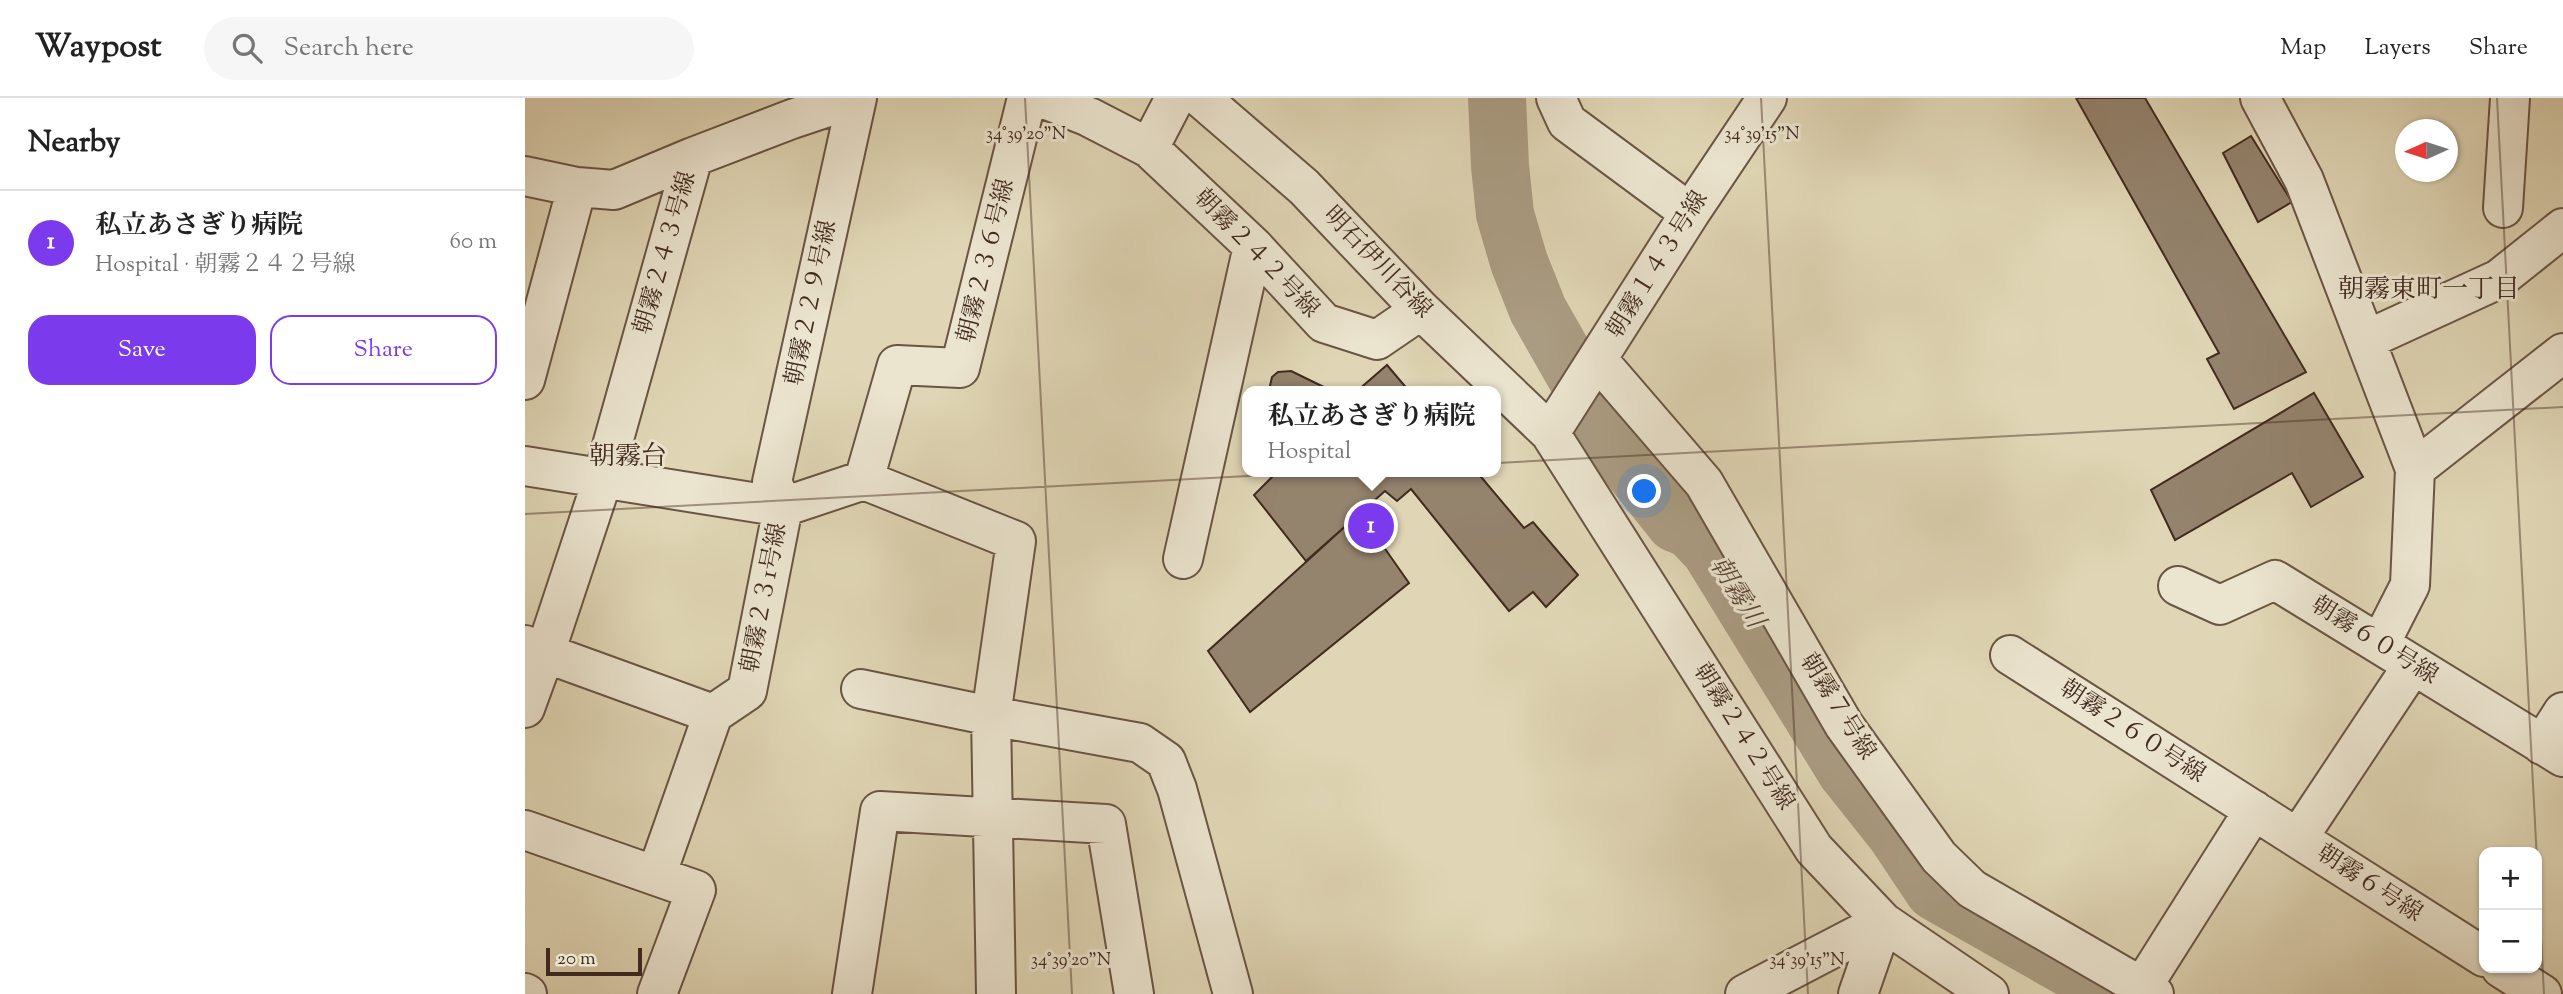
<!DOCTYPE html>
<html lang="en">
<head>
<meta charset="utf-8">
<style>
	:root { --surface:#fff; --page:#f6f6f6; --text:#222; --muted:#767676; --line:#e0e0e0; --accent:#7c3aed }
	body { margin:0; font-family:"Sorts Mill Goudy","Noto Serif JP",serif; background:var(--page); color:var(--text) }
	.controls { position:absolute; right:21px; bottom:21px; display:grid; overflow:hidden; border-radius:14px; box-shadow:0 2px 5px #0004 }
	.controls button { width:63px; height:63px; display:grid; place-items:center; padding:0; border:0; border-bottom:2px solid var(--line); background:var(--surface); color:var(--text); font:35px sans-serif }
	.compass { position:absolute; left:1870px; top:21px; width:63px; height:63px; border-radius:50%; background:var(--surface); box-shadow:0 2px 5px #0004; rotate:267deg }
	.scale { position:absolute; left:21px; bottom:18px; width:96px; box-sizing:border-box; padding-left:7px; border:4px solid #422a1f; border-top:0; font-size:19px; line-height:24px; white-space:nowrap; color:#422a1f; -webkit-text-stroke:5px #ebe4cf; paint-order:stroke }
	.you { position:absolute; left:1120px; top:394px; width:24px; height:24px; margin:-18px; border:5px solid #fff; border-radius:50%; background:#1a73e8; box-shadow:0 0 0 10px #1a73e833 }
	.badge { display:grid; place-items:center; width:46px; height:46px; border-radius:50%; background:var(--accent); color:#fff; font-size:23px; font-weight:700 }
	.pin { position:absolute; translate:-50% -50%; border:4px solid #fff; box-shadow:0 2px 7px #0006 }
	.popup { position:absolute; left:717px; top:288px; width:259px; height:91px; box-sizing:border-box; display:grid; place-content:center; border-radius:14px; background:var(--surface); filter:drop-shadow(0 2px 5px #0005); font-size:23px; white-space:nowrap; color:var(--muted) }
	.popup b { font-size:26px; color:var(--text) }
	.popup::after { content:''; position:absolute; left:50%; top:100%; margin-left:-14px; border:14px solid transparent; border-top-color:var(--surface) }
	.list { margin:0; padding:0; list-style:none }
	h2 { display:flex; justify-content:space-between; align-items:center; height:91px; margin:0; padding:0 28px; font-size:30px }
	h2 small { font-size:23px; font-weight:400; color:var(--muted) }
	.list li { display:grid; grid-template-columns:46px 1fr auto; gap:21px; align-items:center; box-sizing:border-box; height:105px; padding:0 28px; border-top:2px solid var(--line) }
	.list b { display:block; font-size:26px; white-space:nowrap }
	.list p { margin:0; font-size:23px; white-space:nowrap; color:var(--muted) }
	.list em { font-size:23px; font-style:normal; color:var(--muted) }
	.actions { display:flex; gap:14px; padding:21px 28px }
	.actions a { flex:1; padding:16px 0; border:2px solid var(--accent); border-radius:21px; text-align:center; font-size:24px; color:var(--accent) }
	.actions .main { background:var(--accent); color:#fff }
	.icon { flex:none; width:38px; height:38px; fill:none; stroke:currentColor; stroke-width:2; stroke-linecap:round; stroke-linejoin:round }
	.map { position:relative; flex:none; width:2038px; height:896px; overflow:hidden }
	header { display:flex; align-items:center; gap:42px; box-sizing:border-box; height:98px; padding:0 35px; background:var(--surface); border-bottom:2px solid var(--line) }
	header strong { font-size:33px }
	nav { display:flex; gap:38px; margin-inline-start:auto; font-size:24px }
	.search { width:490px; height:63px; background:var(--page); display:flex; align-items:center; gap:18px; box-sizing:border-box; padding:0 24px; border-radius:38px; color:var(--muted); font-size:26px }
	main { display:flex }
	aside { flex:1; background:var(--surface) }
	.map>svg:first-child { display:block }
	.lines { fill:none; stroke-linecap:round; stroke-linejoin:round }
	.river { stroke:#aa9c82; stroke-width:58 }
	.building { fill:#94836d; stroke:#422a1f; stroke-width:2 }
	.minor-casing { stroke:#6a5544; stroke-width:42 }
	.minor { stroke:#ebe4cf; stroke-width:38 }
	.ticks { fill:none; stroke:#422a1f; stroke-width:2; stroke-opacity:0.45 }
	.labels { text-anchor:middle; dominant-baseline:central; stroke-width:6; stroke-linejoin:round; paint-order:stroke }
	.street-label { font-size:24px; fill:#422a1f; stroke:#ebe4cf }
	.neighbourhood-label { font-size:26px; fill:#422a1f; stroke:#ebe4cf }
	.water-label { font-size:26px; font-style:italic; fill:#5c4638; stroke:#ebe4cf }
	.ticks-label { font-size:18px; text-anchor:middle; fill:#422a1f; stroke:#ebe4cf; stroke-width:6; stroke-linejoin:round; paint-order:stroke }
</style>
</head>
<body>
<header>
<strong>Waypost</strong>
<div class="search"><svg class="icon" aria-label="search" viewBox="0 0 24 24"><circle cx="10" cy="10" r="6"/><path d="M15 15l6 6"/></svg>Search here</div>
<nav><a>Map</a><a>Layers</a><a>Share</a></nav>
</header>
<main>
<aside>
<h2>Nearby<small></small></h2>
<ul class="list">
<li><span class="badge">1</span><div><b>私立あさぎり病院</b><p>Hospital · 朝霧２４２号線</p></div><em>60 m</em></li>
</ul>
<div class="actions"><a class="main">Save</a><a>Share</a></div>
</aside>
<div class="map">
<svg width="2038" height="896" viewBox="0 0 2038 896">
	<rect width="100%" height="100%" fill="#e0d6b5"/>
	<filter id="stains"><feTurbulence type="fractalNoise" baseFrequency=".00286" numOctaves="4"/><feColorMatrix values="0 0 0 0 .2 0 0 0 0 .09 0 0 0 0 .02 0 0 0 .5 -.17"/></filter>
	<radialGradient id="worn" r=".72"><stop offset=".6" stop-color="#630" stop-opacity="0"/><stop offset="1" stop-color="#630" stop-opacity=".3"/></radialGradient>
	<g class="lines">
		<!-- river -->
		<path class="river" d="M972,0L975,68L980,116L994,164L1013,212L1095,356L1150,425L1165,431L1185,452L1321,673L1371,736L1409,793L1590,896"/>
	</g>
	<!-- building -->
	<path class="building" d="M1551,0H1620L1781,274L1709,311L1682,261L1694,255Z
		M1726,38L1767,104L1733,124L1698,55Z
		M862,267L884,293H832Z
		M766,273L807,293H747L745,288L747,279L753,274Z
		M1789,295L1838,379L1786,409L1767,375L1650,442L1626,392Z
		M752,374H952L999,430L1008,424L1053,477L1021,509L1008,494L984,513L886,391L872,403L860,393L781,463L729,397Z
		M835,415L884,485L725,614L683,553Z"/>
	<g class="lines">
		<defs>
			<path id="minor" d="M332,0L247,384L258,409L339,382
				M517,0L564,19L624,50
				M650,0L624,50L728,148L799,225L852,242L896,212
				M676,0L779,89L896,212L1025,335L1289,751L1358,824L1464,896
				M1031,0L1042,24L1165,115
				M1735,0L1779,82L1890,371L1885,487L1855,546
				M168,59L267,21L330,0
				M0,78L52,89L89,92L168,59L78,380L20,555L0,547
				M1978,110L1985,0
				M1841,242L1974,181L2038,130
				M1073,262L1179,385L1319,627L1414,759L1447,791L1629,896
				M0,282L52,89
				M1025,335L1165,115L1242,0
				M0,368L258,409L222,593L188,616
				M1890,371L2038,255
				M339,382L491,443L466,618L471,896
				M339,382L372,267L435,270L502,0
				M658,461L728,148
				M1653,488L1695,507L1750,482L2038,659
				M1485,557L1959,859
				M336,591L466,618L615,645L641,663L652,691L708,896
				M0,610L20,555L188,616L131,778
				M2017,647L2038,614
				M0,732L171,792L132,896
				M1773,740L1888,567
				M1976,870L2017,896
				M1617,889L1729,712
				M0,895L2,896
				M327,896L355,713L581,726L609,896
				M1220,896L1358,824
				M1333,896L1358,824"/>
		</defs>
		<!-- minor casing -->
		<use href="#minor" class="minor-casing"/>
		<!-- minor -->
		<use href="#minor" class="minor"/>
	</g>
	<!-- ticks -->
	<path class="ticks" d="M500,0L547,896M1236,0L1283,896M1972,0L2019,896M0,416L2038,309"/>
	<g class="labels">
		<!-- street labels -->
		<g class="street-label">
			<text transform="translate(141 155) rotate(-74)">朝霧２４３号線</text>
			<text transform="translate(731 156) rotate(46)">朝霧２４２号線</text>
			<text transform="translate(462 163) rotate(-76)">朝霧２３６号線</text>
			<text transform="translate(852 165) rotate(46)">明石伊川谷線</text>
			<text transform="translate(1133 167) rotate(-58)">朝霧１４３号線</text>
			<text transform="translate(287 205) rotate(-78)">朝霧２２９号線</text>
			<text transform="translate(240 500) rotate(-79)">朝霧２３1号線</text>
			<text transform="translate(1849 543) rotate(32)">朝霧６０号線</text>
			<text transform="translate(1312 609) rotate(58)">朝霧７号線</text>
			<text transform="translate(1607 634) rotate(33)">朝霧２６０号線</text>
			<text transform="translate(1218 639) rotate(58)">朝霧２４２号線</text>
			<text transform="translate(1844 786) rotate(33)">朝霧６号線</text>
		</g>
		<!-- neighbourhood labels -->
		<g class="neighbourhood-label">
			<text x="1904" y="192">朝霧東町一丁目</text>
			<text x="103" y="359">朝霧台</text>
		</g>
		<!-- water labels -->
		<g class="water-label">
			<text transform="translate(1211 495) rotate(58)">朝霧川</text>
		</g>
	</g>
	<g class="ticks-label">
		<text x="501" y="41">34°39'20"N</text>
		<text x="1237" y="41">34°39'15"N</text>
		<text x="546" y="867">34°39'20"N</text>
		<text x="1282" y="867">34°39'15"N</text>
	</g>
	<rect width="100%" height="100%" filter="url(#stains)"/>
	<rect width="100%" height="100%" fill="url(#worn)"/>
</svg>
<div class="controls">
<button>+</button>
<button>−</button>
</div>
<svg class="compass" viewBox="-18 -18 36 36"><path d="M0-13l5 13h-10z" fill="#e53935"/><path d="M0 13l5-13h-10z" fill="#767676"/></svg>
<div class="scale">20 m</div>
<div class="you"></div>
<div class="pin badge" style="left:846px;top:428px">1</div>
<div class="popup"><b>私立あさぎり病院</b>Hospital</div>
</div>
</main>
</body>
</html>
